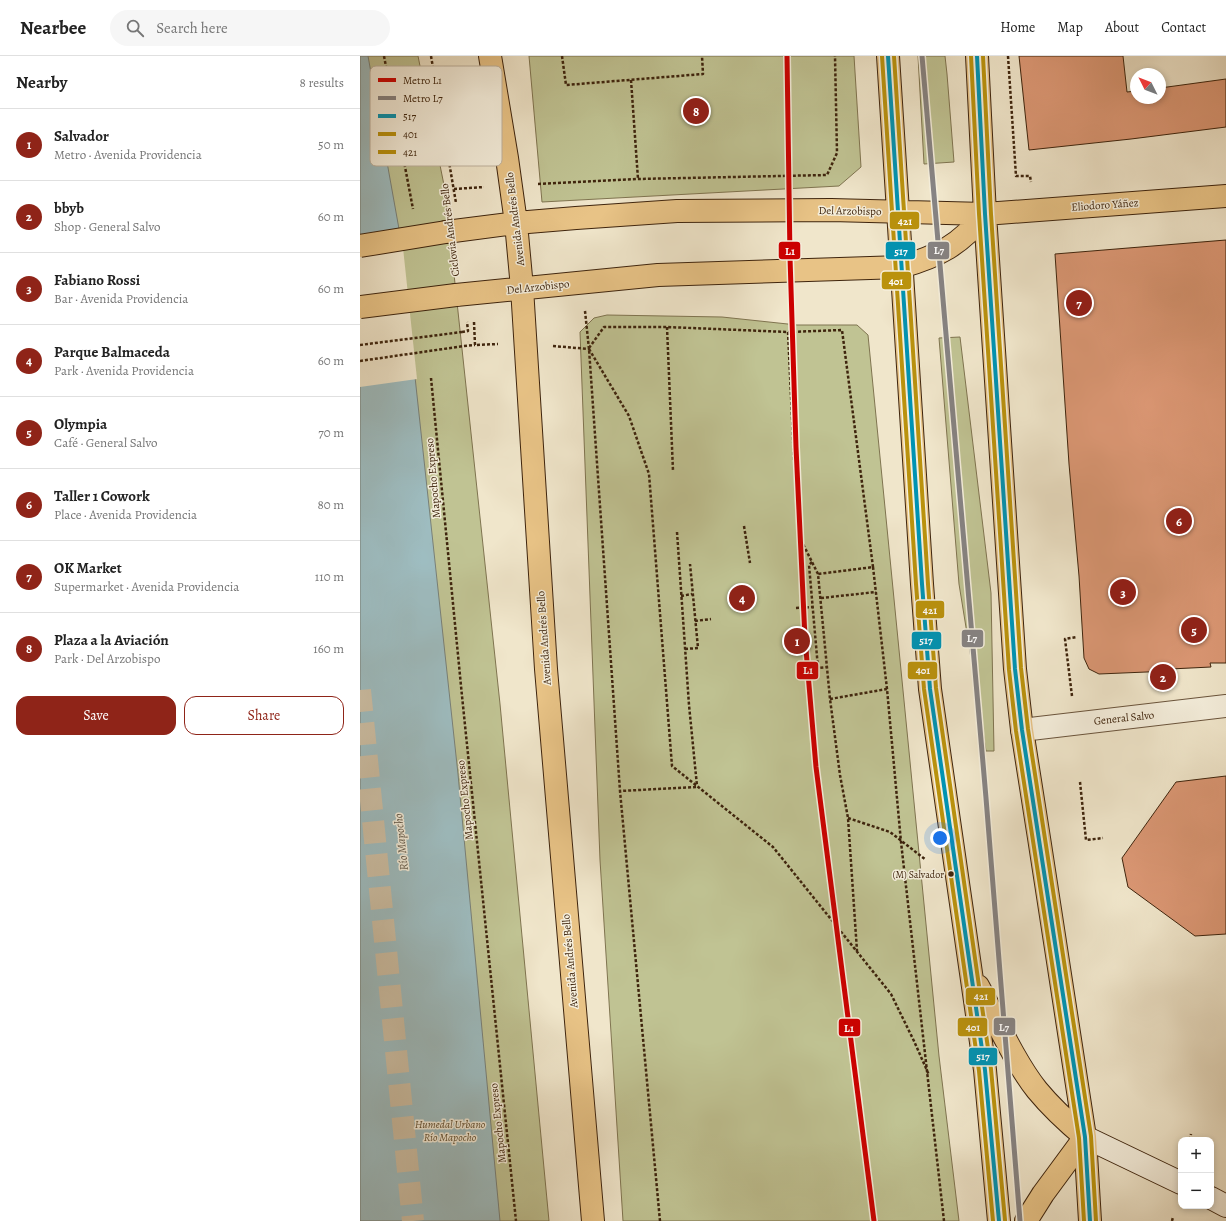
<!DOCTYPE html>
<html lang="en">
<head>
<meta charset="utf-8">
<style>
	:root { --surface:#fff; --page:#f6f6f6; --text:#222; --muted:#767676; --line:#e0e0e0; --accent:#8f2418 }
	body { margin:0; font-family:Alegreya,serif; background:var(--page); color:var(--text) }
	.controls { position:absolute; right:12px; bottom:12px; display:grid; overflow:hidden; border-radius:8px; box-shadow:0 2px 6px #0003 }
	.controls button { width:36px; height:36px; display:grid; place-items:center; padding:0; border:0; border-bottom:1px solid var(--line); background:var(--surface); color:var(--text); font:20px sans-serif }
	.compass { position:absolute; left:770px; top:12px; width:36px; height:36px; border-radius:50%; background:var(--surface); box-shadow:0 2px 6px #0003; rotate:312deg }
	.you { position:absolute; left:580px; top:782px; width:14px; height:14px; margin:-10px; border:3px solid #fff; border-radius:50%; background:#1a73e8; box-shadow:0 0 0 6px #1a73e833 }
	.badge { display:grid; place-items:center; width:26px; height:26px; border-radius:50%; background:var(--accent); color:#fff; font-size:13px; font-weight:700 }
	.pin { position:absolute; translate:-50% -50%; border:2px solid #fff; box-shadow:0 1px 4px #0006 }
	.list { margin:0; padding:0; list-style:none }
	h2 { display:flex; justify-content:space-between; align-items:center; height:52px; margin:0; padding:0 16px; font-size:17px }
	h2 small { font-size:13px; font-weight:400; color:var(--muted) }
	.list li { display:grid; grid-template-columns:26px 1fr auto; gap:12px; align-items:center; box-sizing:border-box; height:72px; padding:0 16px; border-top:1px solid var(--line) }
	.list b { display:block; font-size:15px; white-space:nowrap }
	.list p { margin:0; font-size:13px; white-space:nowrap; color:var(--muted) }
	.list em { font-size:13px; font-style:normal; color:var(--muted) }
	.actions { display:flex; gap:8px; padding:12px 16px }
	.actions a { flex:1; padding:9px 0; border:1px solid var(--accent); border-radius:12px; text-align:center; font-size:14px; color:var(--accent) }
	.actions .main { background:var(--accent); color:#fff }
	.icon { flex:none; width:22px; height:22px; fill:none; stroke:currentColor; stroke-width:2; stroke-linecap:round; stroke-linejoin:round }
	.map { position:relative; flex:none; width:866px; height:1165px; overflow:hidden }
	header { display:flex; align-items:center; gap:24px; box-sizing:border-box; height:56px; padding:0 20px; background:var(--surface); border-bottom:1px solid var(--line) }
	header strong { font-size:19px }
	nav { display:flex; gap:22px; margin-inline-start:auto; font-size:14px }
	.search { width:280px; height:36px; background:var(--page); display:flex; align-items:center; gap:10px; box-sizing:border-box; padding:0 14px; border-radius:22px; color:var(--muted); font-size:15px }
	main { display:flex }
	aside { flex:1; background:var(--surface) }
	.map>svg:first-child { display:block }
	.green { fill:#c0c393; stroke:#7f7450 }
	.water { fill:#9ebdc1; stroke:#788079 }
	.pier { fill:#f0e6cb }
	.building { fill:#db9774; stroke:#3e240d }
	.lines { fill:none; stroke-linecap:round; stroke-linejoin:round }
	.motorway-tunnel { stroke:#ccbfa5; stroke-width:22; stroke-dasharray:22 11; stroke-linecap:butt }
	.minor-casing { stroke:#6a543c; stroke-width:24 }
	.secondary-casing { stroke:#3e240d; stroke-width:24 }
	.primary-casing { stroke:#3e240d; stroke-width:24 }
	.path { stroke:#3e240d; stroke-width:2.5; stroke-dasharray:3 2; stroke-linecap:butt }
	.minor { stroke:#f5efdd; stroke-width:22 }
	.secondary { stroke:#f5efdd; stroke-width:22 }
	.primary { stroke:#e8c386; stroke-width:22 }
	.primary-bridge-casing { stroke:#3e240d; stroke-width:24; stroke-linecap:butt }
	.path-bridge { stroke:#3e240d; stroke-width:2.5; stroke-dasharray:3 2; stroke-linecap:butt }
	.primary-bridge { stroke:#e8c386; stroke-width:22 }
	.bus-1-casing { stroke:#f5efdd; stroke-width:7 }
	.bus-2-casing { stroke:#f5efdd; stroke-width:7 }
	.bus-3-casing { stroke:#f5efdd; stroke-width:7 }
	.bus-1 { stroke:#0093b3; stroke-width:4 }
	.bus-2 { stroke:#ba920d; stroke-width:4 }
	.bus-3 { stroke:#ba920d; stroke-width:4 }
	.metro-1-casing { stroke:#f5efdd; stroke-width:8 }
	.metro-2-casing { stroke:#f5efdd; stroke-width:8 }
	.metro-1 { stroke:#c00; stroke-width:5 }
	.metro-2 { stroke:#868383; stroke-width:5 }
	.bus-dot { fill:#3e240d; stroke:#f5efdd; stroke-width:1.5 }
	.labels { text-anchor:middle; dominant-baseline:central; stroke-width:3; stroke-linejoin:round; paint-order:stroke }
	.bus-label { font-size:10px; fill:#3e240d; stroke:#f5efdd; text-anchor:end }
	.street-label { font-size:11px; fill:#3e240d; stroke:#f5efdd }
	.park-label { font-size:11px; font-style:italic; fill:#5e4c2e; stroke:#f5efdd }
	.water-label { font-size:12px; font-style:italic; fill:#5b5243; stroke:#f5efdd }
	.key { fill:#f5efdd; stroke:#beb29f; stroke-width:1 }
	.key-label { font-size:11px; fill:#3e240d }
	.line-badge { stroke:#f5efdd; stroke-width:1.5 }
	.badge-label { font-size:11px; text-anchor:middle; font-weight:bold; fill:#fff }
</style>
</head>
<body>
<header>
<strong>Nearbee</strong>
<div class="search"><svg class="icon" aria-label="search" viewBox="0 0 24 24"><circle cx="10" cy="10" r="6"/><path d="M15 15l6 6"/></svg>Search here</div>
<nav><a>Home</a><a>Map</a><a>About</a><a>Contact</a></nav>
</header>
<main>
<aside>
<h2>Nearby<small>8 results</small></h2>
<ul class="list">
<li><span class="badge">1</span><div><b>Salvador</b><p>Metro · Avenida Providencia</p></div><em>50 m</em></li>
<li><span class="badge">2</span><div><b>bbyb</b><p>Shop · General Salvo</p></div><em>60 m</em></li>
<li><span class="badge">3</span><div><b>Fabiano Rossi</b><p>Bar · Avenida Providencia</p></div><em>60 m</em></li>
<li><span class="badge">4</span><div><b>Parque Balmaceda</b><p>Park · Avenida Providencia</p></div><em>60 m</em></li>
<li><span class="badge">5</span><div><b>Olympia</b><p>Café · General Salvo</p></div><em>70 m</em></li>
<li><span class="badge">6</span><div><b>Taller 1 Cowork</b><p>Place · Avenida Providencia</p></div><em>80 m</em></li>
<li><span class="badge">7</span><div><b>OK Market</b><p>Supermarket · Avenida Providencia</p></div><em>110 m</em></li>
<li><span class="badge">8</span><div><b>Plaza a la Aviación</b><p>Park · Del Arzobispo</p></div><em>160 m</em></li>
</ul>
<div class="actions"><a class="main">Save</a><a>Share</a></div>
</aside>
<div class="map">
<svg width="866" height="1165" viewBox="0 0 866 1165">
	<rect width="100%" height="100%" fill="#f0e6cb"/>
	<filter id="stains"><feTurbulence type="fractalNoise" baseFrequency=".005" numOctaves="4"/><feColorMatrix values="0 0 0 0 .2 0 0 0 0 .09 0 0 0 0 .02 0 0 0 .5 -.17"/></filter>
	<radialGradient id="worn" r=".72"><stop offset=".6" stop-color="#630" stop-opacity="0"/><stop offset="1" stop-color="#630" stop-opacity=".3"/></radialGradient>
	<!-- green -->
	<path class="green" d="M0,0H58L85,134L140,648L189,1165H0Z
		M169,0H494L501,111L479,130L182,146Z
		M558,0H585L587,18L594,106L564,108Z
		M247,259L362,261L437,269H497L508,279L579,1000L599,1165H263L240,804L220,276L234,262Z
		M600,281L631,537L634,695H626L599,528L579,282Z"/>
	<!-- water -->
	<path class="water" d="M0,0H8L39,173L98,718L140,1165H0Z"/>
	<!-- pier -->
	<path class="pier" d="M41,173L57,323L0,331V179Z"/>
	<!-- building -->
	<path class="building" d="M659,0H763L767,36L776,35V42H800V32L866,23V71L771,83L669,94Z
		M866,184V607H850L851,611L810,613V615L739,618L729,613L724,602L719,520L709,408L695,198Z
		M866,720V878L835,880L768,831L762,802L816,726Z"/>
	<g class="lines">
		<!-- motorway-tunnel -->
		<path class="motorway-tunnel" d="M0,634L53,1165"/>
		<defs>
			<path id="minor" d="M662,674L866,650"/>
			<path id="secondary" d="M725,1081L821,1127
				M851,1142L866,1150"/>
			<path id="primary" d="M130,0L147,102L156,167L162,232L186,613L233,1165
				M528,0L562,528L570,633L625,1014L639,1165
				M617,0L625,158L655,613L662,674L679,782L725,1081L730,1165
				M86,176L156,167L216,162L317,155L471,154L625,158L866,140
				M96,239L298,219L541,211C579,200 600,189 625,158
				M618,930C636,963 654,1005 677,1034C691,1051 707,1066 725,1081
				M666,1165L683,1138L725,1081"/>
		</defs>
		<!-- minor casing -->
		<use href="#minor" class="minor-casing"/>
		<!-- secondary casing -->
		<use href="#secondary" class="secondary-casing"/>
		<!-- primary casing -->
		<use href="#primary" class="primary-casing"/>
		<!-- path -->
		<path class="path" d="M24,0L53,153
			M71,0L96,147
			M202,0L206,29L343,18L342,0
			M648,0L656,120H670L671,126
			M271,24L278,123
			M178,128L278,123L467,119L477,97L475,0
			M94,133L124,131
			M225,255L229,293L260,735
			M114,266L115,289L138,288
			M307,271L313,415
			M102,276L108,275L107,266
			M428,276L434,404
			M104,290L115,289
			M193,290L229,293
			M229,292L244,271H307L428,276L482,274L513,511L458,518
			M229,293L269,360L289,418L312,710L413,791L531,938L554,985L569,1019
			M71,322L102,640L156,1165
			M439,464L442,486L458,518L470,643L480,719L488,762L497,895
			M384,470L390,507
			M317,476L329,649L337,730
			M452,506L449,509L458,612L467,611
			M513,511L527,633L541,786L584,1165
			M321,540L332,538
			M461,542L516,536
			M436,552L453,551
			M335,565L351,563
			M325,593L338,592L330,508
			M712,640L705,583L717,581
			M470,643L527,633
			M720,726L726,784L743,782
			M488,762L530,776L566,804
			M830,1084L831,1078
			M300,1165L260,735L336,731
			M812,1165L813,1161"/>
		<!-- minor -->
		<use href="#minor" class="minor"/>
		<!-- secondary -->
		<use href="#secondary" class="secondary"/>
		<!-- primary -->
		<use href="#primary" class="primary"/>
		<defs>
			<path id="primary-bridge" d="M0,190L86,176
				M0,251L96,239"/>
		</defs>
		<!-- primary-bridge casing -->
		<use href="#primary-bridge" class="primary-bridge-casing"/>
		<!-- path-bridge -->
		<path class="path-bridge" d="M0,289L102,276
			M0,305L104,290"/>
		<!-- primary-bridge -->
		<use href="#primary-bridge" class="primary-bridge"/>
		<defs>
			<path id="bus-1" d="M528,0L562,528L570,633L625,1014L639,1165
				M617,0L625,158L655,613L662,674L725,1081L730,1165"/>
			<path id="bus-2" d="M522,0L556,528L564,633L619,1015L633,1165
				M611,0L619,158L649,614L656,675L719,1082L724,1165"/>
			<path id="bus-3" d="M534,0L568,528L576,632L631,1013L645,1164
				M623,0L631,158L661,612L668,673L731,1080L736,1165"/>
		</defs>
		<!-- bus-1 casing -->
		<use href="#bus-1" class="bus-1-casing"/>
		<!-- bus-2 casing -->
		<use href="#bus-2" class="bus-2-casing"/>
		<!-- bus-3 casing -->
		<use href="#bus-3" class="bus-3-casing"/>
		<!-- bus-1 -->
		<use href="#bus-1" class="bus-1"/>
		<!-- bus-2 -->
		<use href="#bus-2" class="bus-2"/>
		<!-- bus-3 -->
		<use href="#bus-3" class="bus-3"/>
		<defs>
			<path id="metro-1" d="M427,0L430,201L436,391L445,582L456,711L514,1165"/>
			<path id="metro-2" d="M562,0L626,742L660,1165"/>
		</defs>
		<!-- metro-1 casing -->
		<use href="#metro-1" class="metro-1-casing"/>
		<!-- metro-2 casing -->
		<use href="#metro-2" class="metro-2-casing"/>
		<!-- metro-1 -->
		<use href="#metro-1" class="metro-1"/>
		<!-- metro-2 -->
		<use href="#metro-2" class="metro-2"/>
	</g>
	<!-- markers -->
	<circle class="bus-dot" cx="591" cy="818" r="3.5"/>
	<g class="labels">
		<!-- bus labels -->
		<g class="bus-label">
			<text x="584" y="818">(M) Salvador</text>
		</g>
		<!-- street labels -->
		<g class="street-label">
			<text transform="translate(745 149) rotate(-4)">Eliodoro Yáñez</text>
			<text transform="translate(490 155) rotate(1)">Del Arzobispo</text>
			<text transform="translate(155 163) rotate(-97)">Avenida Andrés Bello</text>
			<text transform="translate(90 174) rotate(-97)">Ciclovía Andrés Bello</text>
			<text transform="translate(178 231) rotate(-6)">Del Arzobispo</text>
			<text transform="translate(73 422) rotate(-95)">Mapocho Expreso</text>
			<text transform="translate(184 582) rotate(-94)">Avenida Andrés Bello</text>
			<text transform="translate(764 662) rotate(-6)">General Salvo</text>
			<text transform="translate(105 744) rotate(-96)">Mapocho Expreso</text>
			<text transform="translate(210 905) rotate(-95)">Avenida Andrés Bello</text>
			<text transform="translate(138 1067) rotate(-96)">Mapocho Expreso</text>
		</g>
		<!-- park labels -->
		<g class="park-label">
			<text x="90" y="1068">Humedal Urbano<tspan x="90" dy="13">Río Mapocho</tspan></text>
		</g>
		<!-- water labels -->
		<g class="water-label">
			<text transform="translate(41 786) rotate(-96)">Río Mapocho</text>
		</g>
	</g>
	<!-- legend -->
	<rect x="10" y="10" width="132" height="100" rx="6" class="key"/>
	<rect x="18" y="22" width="18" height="4" fill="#c00"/>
	<rect x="18" y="40" width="18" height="4" fill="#868383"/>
	<rect x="18" y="58" width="18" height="4" fill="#0093b3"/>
	<rect x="18" y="76" width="18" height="4" fill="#ba920d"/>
	<rect x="18" y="94" width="18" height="4" fill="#ba920d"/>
	<g class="key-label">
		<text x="43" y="28">Metro L1</text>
		<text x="43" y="46">Metro L7</text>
		<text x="43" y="64">517</text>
		<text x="43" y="82">401</text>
		<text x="43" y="100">421</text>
	</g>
	<g class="line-badge">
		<rect x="529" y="155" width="31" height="19" rx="4" fill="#ba920d"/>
		<rect x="567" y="185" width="23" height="19" rx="4" fill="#868383"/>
		<rect x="525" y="185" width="31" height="19" rx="4" fill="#0093b3"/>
		<rect x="418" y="185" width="23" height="19" rx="4" fill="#c00"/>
		<rect x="521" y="215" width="31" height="19" rx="4" fill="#ba920d"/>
		<rect x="555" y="544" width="30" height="19" rx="4" fill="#ba920d"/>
		<rect x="601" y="573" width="23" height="19" rx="4" fill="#868383"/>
		<rect x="551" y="575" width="31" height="19" rx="4" fill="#0093b3"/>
		<rect x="547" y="605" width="31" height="19" rx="4" fill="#ba920d"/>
		<rect x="436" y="605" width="23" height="19" rx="4" fill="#c00"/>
		<rect x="605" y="931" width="31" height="19" rx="4" fill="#ba920d"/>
		<rect x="633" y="961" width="23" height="19" rx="4" fill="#868383"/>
		<rect x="597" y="961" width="31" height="20" rx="4" fill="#ba920d"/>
		<rect x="478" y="962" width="23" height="19" rx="4" fill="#c00"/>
		<rect x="608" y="991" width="30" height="19" rx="4" fill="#0093b3"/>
	</g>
	<g class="badge-label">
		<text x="545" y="169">421</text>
		<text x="579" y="198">L7</text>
		<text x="541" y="199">517</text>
		<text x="430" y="199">L1</text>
		<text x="536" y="229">401</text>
		<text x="570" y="558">421</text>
		<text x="612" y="586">L7</text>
		<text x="566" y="588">517</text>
		<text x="563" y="618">401</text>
		<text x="448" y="618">L1</text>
		<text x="621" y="944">421</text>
		<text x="644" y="975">L7</text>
		<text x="613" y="975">401</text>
		<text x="489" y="976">L1</text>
		<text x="623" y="1004">517</text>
	</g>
	<rect width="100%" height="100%" filter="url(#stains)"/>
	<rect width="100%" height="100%" fill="url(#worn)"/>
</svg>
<div class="controls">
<button>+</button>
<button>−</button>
</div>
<svg class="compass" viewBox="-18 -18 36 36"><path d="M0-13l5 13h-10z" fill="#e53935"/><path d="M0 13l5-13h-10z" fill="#767676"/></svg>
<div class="you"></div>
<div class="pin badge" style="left:437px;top:585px">1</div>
<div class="pin badge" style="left:803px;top:621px">2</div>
<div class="pin badge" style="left:763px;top:536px">3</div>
<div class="pin badge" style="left:382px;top:542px">4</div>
<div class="pin badge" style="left:834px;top:574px">5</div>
<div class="pin badge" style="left:819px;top:465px">6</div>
<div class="pin badge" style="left:719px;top:247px">7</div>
<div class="pin badge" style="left:336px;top:55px">8</div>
</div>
</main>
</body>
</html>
